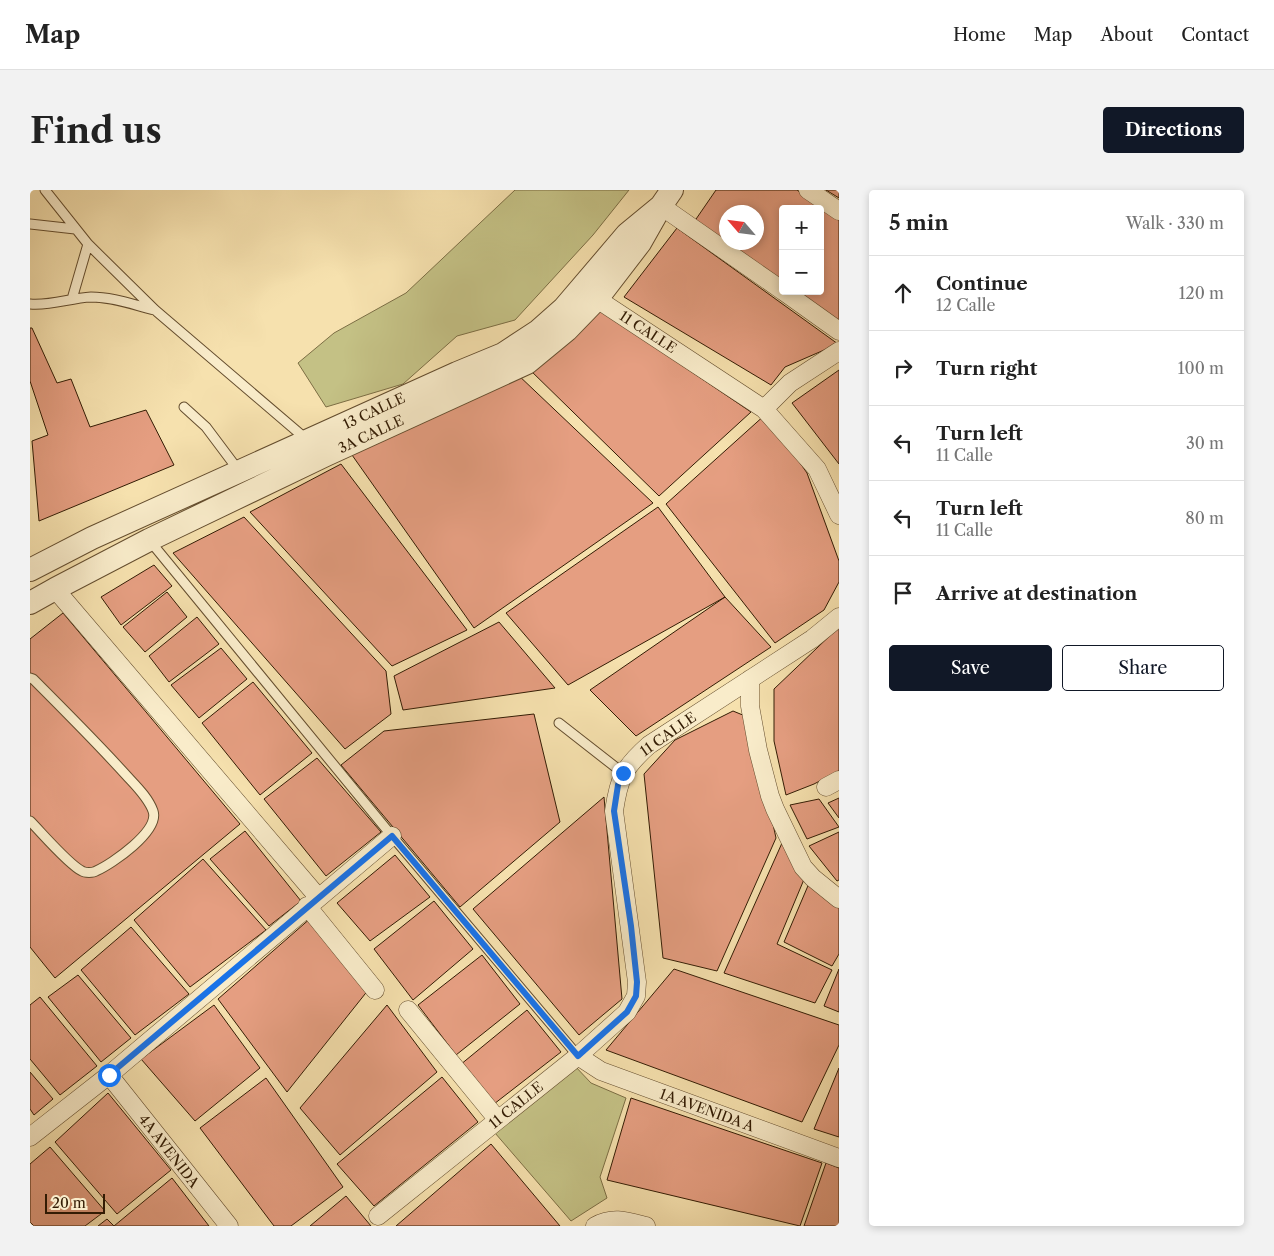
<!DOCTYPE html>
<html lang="en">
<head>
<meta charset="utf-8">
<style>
	:root { --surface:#fff; --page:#f2f2f2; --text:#222; --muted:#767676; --line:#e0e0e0; --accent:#111827 }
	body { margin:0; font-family:"Libre Caslon Text",serif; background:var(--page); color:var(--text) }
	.controls { position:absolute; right:15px; top:15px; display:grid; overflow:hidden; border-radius:5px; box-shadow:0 2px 8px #0003 }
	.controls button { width:45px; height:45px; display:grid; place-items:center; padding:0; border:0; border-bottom:1px solid var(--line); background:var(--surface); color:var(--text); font:25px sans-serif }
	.compass { position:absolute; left:689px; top:15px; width:45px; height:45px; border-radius:50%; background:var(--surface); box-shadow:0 2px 8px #0003; rotate:298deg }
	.scale { position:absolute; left:15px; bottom:12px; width:60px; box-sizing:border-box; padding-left:5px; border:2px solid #331c04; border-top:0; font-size:14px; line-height:18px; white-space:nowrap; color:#331c04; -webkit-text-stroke:4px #f9ecca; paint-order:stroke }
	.stop { position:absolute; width:15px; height:15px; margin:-11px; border:4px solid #1a73e8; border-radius:50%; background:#fff }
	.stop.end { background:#1a73e8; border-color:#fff; box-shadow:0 1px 5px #0008 }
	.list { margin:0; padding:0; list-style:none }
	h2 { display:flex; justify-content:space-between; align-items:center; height:65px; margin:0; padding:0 20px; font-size:21px }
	h2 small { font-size:16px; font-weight:400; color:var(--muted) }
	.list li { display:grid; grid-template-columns:32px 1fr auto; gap:15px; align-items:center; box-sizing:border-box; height:75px; padding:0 20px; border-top:1px solid var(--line) }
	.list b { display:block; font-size:19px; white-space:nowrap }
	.list p { margin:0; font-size:16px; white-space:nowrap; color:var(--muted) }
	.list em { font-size:16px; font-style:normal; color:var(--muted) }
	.actions { display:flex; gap:10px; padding:15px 20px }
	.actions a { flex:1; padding:11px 0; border:1px solid var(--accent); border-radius:5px; text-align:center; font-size:18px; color:var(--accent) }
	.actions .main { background:var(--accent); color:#fff }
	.icon { flex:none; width:28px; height:28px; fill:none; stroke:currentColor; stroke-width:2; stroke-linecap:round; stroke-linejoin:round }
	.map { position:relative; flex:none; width:809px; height:1036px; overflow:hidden; border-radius:5px }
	header { display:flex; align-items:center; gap:30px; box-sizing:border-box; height:70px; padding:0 25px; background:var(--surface); border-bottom:1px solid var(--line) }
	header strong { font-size:24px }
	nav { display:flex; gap:28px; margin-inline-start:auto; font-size:18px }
	.intro { display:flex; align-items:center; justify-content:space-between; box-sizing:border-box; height:120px; padding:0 30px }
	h1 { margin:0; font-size:35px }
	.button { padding:12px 22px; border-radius:5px; background:var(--accent); color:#fff; font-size:18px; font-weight:700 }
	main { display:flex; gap:30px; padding:0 30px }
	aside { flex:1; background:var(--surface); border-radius:5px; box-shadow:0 2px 8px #0003 }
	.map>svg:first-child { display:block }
	.green { fill:#c4c185; stroke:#7c6e44 }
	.building { fill:#e59e81; stroke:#331c04; fill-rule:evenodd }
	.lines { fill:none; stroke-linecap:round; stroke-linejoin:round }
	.service-casing { stroke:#644d2e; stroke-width:11 }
	.minor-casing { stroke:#644d2e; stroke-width:19 }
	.tertiary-casing { stroke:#644d2e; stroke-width:24 }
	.service { stroke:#f9ecca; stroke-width:9 }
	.minor { stroke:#f9ecca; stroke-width:18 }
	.tertiary { stroke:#f9ecca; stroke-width:22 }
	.route { stroke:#1a73e8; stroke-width:6 }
	.labels { text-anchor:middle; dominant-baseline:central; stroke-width:4; stroke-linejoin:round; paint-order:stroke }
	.street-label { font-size:14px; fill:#331c04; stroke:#f9ecca }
</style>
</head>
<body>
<header>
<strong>Map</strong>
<nav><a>Home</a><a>Map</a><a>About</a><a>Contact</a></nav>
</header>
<div class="intro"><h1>Find us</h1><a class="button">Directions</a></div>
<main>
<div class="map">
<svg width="809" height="1036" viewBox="0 0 809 1036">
	<rect width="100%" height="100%" fill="#f6e1ae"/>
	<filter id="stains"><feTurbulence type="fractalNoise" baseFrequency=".004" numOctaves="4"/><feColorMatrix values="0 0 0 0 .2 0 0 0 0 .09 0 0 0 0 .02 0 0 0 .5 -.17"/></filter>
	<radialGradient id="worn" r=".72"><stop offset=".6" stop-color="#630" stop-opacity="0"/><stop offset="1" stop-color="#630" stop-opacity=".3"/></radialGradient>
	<!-- green -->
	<path class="green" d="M485,0H599L563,45L485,130L427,146L373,194L296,217L268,173L304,143L376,103Z
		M544,875L561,893L596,908L570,987L577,1008L541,1031L465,943Z"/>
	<!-- building -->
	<path class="building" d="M686,0H767L809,30V132L764,101H790V19H753V93L664,32ZM696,22H726V52H696Z
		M796,0H809V8Z
		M647,38L808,154L755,177L741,195L594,107Z
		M569,119L721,222L629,306L498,178Z
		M0,138H2L27,193L41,189L60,237L116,220L144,275L9,331L2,251L18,245L0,191Z
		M809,180V274L762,213Z
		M486,183L623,313L444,438L322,265Z
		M736,224L777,283L809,371V392L794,420L745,453L636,314Z
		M311,274L437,440L362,476L220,322Z
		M628,317L695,407L538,495L476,423Z
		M214,327L356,481L361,524L315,559L143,363Z
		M124,375L142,396L91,435L71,407Z
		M137,402L157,427L115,462L93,437Z
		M695,407L741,457L606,546L560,500Z
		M33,423L210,634L25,788L0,757V449Z
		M167,427L189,454L139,492L119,466Z
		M469,432L525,498L373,520L364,486Z
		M809,437V581L784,594L756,605L744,551V499Z
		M191,458L217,489L169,528L141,495Z
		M223,492L282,563L230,605L172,533Z
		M703,521L720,528L746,648L687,781L633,768L614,584L645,550Z
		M504,524L530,632L430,717L311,575L354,541Z
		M287,568L351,642L296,686L234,609Z
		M574,607L592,809L549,845L443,719Z
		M809,608V628L798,613Z
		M789,609L809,637L777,649L760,615Z
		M215,641L271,711L239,736L180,669Z
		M809,642V690L807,691L779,656Z
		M752,653L775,687L747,754L802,780L785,813L694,783Z
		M365,665L400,707L340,751L307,713Z
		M173,669L236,740L160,797L104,730Z
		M780,691L809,711V764L802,776L754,752Z
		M404,711L443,759L383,810L344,759Z
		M282,727L339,799L257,902L188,809Z
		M101,737L159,804L105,845L51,780Z
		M452,765L490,814L426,865L388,815Z
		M644,779L809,835V855L772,932L576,860Z
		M809,779V822L794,816Z
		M48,785L101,848L71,872L18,807Z
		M10,807L67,876L30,905L0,869V815Z
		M184,815L230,878L165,931L111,869Z
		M357,815L407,882L310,965L270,918Z
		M497,820L531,862L464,914L430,875Z
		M809,878V947L784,939Z
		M0,882L23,909L4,925L0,919Z
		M412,887L448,932L344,1016L307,974Z
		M236,888L313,997L261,1036H244L170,938Z
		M78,903L141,980L87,1024L25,952Z
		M601,908L792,973L770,1036L577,990Z
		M461,954L530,1036H366Z
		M20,957L75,1021L55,1036H4L0,1032V974Z
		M796,973L809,978V1036H774Z
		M142,988L179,1036H68L77,1029L84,1036Z
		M316,1006L341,1036H280Z"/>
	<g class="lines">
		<defs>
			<path id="service" d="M15,0L58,54L125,120L276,249
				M0,34L45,39
				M42,109L58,54
				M0,114C21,116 40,108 61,107C83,107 104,115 125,120
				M154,217L176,237L209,281
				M120,351L362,646L548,866
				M0,488L3,489C34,520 66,552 96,585C105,595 118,607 123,621C130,641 82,674 66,681C63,683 55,683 52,681C39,675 11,642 0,631
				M529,533L593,583"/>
			<path id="minor" d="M778,0L809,21
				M631,16L753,101
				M753,101L809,141
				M567,109L734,219L787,279L809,325
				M734,219L760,193L809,161
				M25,399L288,707
				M720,489V516L728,560L740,606L745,619L773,677L783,688L809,709
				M796,597L809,590
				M277,716L345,800
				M378,820L468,930
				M548,866L571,881L809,968
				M79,885L199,1036
				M0,947L79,885L362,646
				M348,1026L548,866L597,822L606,806L607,792L584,621C589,588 593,578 619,555L782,449L809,427
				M565,1036C583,1026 597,1031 616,1036"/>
			<path id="tertiary" d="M0,380L62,348L427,183L473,164L508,141L534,118L597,44L631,16L642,0
				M0,413L25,399L119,350L296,265L497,173L537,140L567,109L610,53L631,16"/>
		</defs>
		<!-- service casing -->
		<use href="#service" class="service-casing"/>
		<!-- minor casing -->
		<use href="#minor" class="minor-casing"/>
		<!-- tertiary casing -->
		<use href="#tertiary" class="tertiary-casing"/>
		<!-- service -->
		<use href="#service" class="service"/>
		<!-- minor -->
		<use href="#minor" class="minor"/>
		<!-- tertiary -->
		<use href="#tertiary" class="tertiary"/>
	</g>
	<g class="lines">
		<!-- route -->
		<path class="route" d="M79,885L362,646L548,866L597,822L606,806L607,792L601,736L584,621L588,595L593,583"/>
	</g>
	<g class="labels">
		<!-- street labels -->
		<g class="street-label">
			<text transform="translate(618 142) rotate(33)">11 CALLE</text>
			<text transform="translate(344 221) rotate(-25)">13 CALLE</text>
			<text transform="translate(341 244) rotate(-25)">3A CALLE</text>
			<text transform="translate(638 544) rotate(-35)">11 CALLE</text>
			<text transform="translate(486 915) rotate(-39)">11 CALLE</text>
			<text transform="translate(677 920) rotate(20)">1A AVENIDA A</text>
			<text transform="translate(139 961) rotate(52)">4A AVENIDA</text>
		</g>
	</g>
	<rect width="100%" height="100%" filter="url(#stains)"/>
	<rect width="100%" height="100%" fill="url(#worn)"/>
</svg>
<div class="controls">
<button>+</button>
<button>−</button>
</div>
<svg class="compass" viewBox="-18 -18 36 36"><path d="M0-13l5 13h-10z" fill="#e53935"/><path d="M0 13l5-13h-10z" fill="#767676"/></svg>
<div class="scale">20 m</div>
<div class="stop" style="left:79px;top:885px"></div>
<div class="stop end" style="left:593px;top:583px"></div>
</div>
<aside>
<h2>5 min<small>Walk · 330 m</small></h2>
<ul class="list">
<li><svg class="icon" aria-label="ahead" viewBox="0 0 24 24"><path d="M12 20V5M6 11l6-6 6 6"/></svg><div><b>Continue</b><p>12 Calle</p></div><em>120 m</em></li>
<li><svg class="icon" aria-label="right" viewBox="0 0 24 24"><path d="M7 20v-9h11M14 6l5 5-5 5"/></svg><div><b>Turn right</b></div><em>100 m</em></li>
<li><svg class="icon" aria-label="left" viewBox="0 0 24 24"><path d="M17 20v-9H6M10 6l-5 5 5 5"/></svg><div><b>Turn left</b><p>11 Calle</p></div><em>30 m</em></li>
<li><svg class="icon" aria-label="left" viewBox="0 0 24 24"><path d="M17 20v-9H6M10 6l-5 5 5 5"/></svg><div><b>Turn left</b><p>11 Calle</p></div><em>80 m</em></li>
<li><svg class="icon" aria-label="arrive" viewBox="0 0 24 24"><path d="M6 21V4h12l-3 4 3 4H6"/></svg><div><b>Arrive at destination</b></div></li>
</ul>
<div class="actions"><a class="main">Save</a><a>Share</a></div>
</aside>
</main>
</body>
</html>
